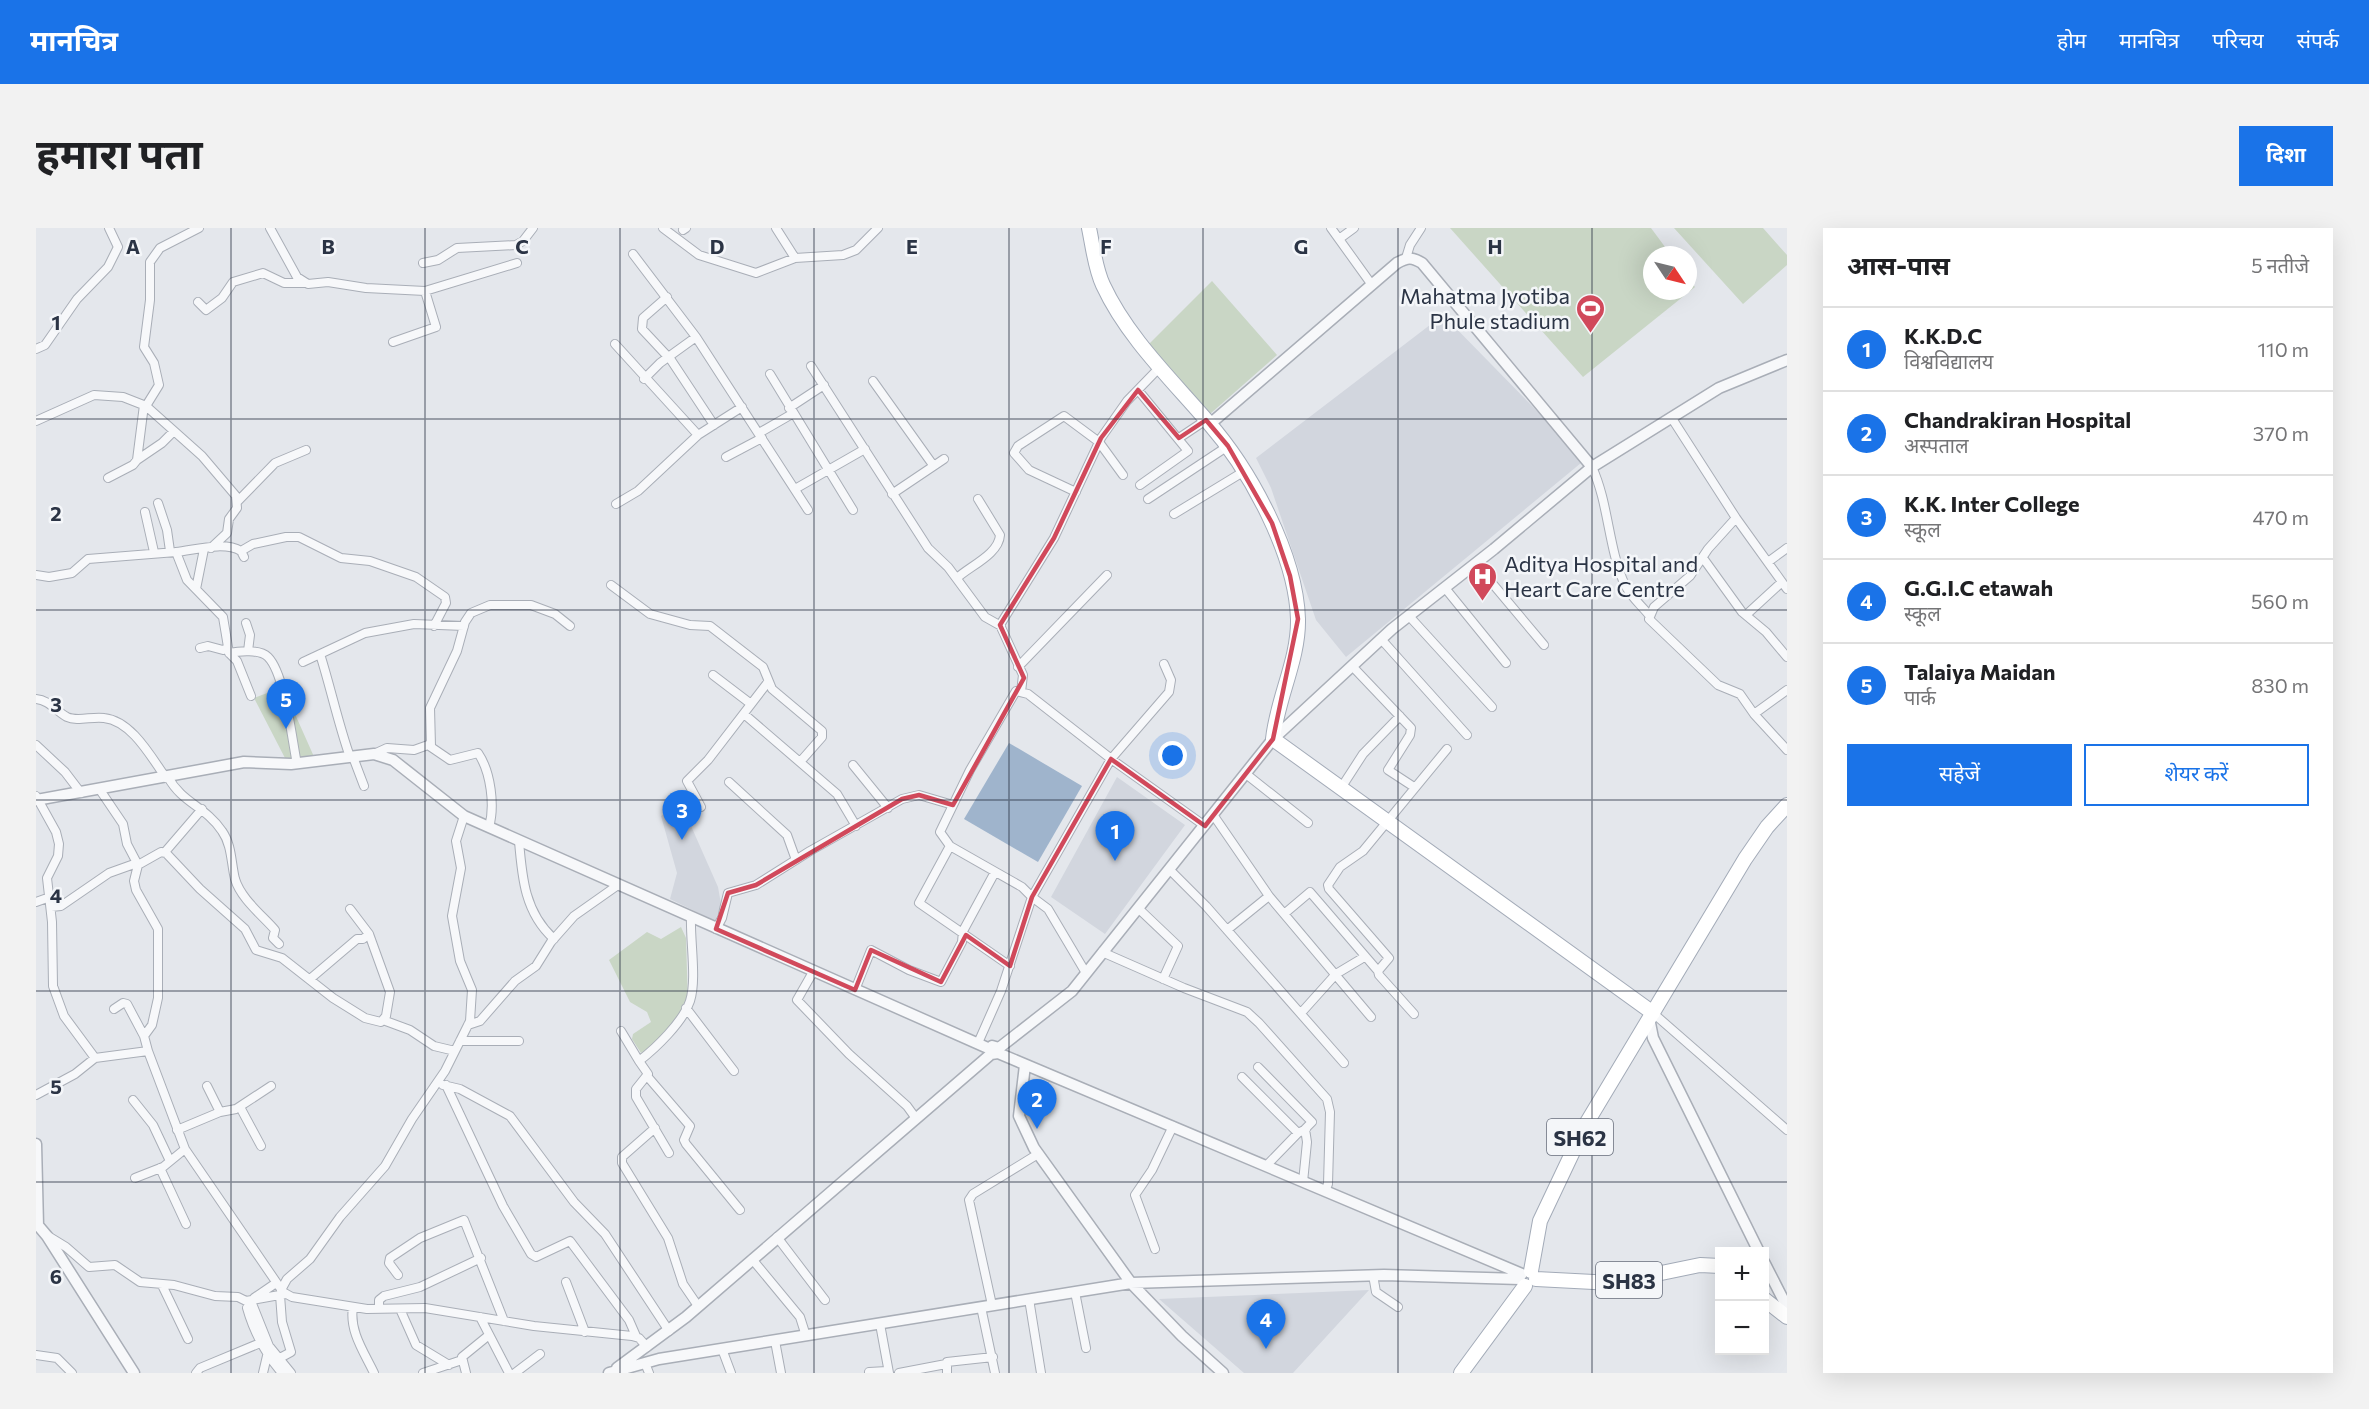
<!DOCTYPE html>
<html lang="hi">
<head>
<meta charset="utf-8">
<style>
	:root { --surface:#fff; --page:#f2f2f2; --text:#202124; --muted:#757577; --line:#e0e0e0; --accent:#1a73e8 }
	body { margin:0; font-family:Commissioner,"Noto Sans Devanagari",sans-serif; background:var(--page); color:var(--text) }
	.controls { position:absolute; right:18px; bottom:18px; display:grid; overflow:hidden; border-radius:0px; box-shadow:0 6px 24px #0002 }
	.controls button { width:54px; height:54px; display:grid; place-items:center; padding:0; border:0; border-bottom:2px solid var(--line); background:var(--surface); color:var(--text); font:30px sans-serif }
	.compass { position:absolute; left:1607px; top:18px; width:54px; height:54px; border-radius:50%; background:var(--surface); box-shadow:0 6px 24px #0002; rotate:125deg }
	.you { position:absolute; left:1137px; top:528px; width:21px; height:21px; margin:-15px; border:4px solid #fff; border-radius:50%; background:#1a73e8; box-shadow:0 0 0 9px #1a73e833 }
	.badge { display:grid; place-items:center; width:39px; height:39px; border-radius:50%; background:var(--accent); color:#fff; font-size:20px; font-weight:700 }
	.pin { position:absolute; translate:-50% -50px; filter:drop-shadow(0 2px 3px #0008) }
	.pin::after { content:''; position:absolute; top:32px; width:21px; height:18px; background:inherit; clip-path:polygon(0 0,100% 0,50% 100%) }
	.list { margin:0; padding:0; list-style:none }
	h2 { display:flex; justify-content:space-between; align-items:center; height:78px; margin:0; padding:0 24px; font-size:26px }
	h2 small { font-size:20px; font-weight:400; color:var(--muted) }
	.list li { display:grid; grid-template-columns:39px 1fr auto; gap:18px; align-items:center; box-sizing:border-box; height:84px; padding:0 24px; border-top:2px solid var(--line) }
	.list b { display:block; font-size:22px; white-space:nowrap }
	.list p { margin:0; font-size:20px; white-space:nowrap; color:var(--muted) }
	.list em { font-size:20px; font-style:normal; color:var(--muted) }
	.actions { display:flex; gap:12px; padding:18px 24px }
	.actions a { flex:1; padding:14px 0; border:2px solid var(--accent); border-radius:0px; text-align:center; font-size:21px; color:var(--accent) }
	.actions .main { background:var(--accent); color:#fff }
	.map { position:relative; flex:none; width:1751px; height:1145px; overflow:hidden; border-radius:0px }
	header { display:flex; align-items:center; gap:36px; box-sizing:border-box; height:84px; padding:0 30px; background:var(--accent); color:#fff }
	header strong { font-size:28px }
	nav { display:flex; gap:33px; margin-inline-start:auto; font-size:21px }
	.intro { display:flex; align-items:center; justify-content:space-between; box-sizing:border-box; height:144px; padding:0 36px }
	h1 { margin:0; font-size:42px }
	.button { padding:15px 27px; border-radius:0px; background:var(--accent); color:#fff; font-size:21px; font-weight:700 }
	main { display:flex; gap:36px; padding:0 36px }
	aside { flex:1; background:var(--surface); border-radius:0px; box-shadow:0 6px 24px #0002 }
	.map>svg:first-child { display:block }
	.built { fill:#d2d6de }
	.green { fill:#c9d6c5 }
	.water { fill:#9fb4cc }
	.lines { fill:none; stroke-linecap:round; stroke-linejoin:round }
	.minor-casing { stroke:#a9aeb7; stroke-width:10 }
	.tertiary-casing { stroke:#a9aeb7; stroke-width:13 }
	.primary-casing { stroke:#a3abb8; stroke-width:16 }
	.minor { stroke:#f7f8fa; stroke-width:8 }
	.tertiary { stroke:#f7f8fa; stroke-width:10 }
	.primary { stroke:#fff; stroke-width:14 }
	.marked { fill:none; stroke:#d1495b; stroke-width:4.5; stroke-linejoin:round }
	.grid { fill:none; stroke:#2b3445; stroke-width:1.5; stroke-opacity:0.55 }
	.labels { text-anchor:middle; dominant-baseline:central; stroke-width:5; stroke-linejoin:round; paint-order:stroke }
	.shield { fill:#f4f6f9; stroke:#676e7b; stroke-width:1.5 }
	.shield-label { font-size:21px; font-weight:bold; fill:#2b3445 }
	.poi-label { font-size:22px; fill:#2b3445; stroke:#f4f6f9; text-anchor:end }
	.grid-label { font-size:20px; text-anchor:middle; font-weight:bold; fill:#2b3445; stroke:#f4f6f9; stroke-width:5; stroke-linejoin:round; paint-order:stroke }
</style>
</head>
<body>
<header>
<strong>मानचित्र</strong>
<nav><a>होम</a><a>मानचित्र</a><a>परिचय</a><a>संपर्क</a></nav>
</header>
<div class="intro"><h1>हमारा पता</h1><a class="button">दिशा</a></div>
<main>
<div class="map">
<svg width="1751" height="1145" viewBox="0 0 1751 1145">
	<rect width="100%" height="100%" fill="#e4e7ec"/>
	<!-- built -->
	<path class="built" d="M1407,87L1550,233L1545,235L1310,429L1280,392L1235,260L1220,230Z
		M1081,549L1149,597L1069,706L1015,669Z
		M644,573L682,659L685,676L679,693L634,671L641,645L625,588Z
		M1333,1062L1257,1145H1208L1123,1071Z"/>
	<!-- green -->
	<path class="green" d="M1414,0H1615L1635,27H1616V63H1652V50L1659,59L1547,149Z
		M1638,0H1727L1751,27V37L1707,76Z
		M1176,53L1241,127L1174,186L1112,117Z
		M247,459L279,531L250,532L218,470Z
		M645,699L650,710L652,777L624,813L605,825L596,811L597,806L615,794L611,784L594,774L573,732L611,704L625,711Z"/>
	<!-- water -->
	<path class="water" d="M973,515L1046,558L1002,634L928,591Z"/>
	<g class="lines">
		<defs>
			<path id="minor" d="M234,0L261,49L272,56L292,54L330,60L389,63L481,35
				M627,0L663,27L720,45L759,30L807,27L820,22L842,0
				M740,0L759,30
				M1295,0L1336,57
				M647,2L650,0
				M1303,11L1318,0
				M597,26L660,109L772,282
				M1370,30L1374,17L1385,0
				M387,35L402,32L421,20L480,17L487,13L497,0
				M631,69L607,90L606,101L635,132L678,197
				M162,74L170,82L186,70L197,54L227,45L248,55H270
				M357,114L400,99L389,63
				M579,116L662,207
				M0,121L9,117L41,71L72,39L82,19L73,0
				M775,138L892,320L912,339L949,389L965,398
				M734,146L817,282
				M608,151L624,135L660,109
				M837,153L897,237
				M1102,162L1152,223L1104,257
				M110,178L123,157L118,135L108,119L114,72V34L124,20L163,0
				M753,180L788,157
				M1635,189L1700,290L1751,361
				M0,193L58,167L87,169L110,178L166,228L200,268L201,280L193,291L191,305L175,320
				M723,205L756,186
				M1143,210L1170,192
				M690,229L726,210
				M101,232L126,215L138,203
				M1556,239C1573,276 1572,320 1589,357C1595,369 1605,377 1613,387
				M72,250L97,237L101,232L108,177
				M759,261L829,221
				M1040,264L993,242L978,225L982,218L1028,188L1063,214L1087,247
				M856,266L908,231
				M1112,271L1192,218
				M201,274L239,235L270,222
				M122,275L131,302L134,323
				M580,276L602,263L662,207L706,179
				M109,284L118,324
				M1138,286L1207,244
				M1700,290L1672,321L1654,348L1618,379L1613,391L1682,457L1704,466L1718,486L1751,522
				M205,323L217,316L250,309H263L305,330L334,333L380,349L409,369L410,375L398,398
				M140,324C159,322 188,313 205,323L208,329
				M1667,330L1706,384L1730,404L1751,429
				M1732,334L1751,320
				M1440,336L1508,417
				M0,347L13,349L36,345L52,331L140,324L151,352L187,389L193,425L201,433L215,468
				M921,350C934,338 963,326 964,307L942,271
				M575,357L614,386L654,397L674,398L727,439L736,461L786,503V509L764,534
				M1409,360L1470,435
				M160,361L168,321
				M1710,387L1746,354
				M1373,388L1456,479
				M210,395L214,407L212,423
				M1345,411L1431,507
				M164,420L172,418L187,422L192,420
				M193,425C203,423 224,421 232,429C249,446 256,512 261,536
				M284,426C295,461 302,495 314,529
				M267,434L329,405L378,396L428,398
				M1128,436L1135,452L1133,464L1075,531L996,669L986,659L914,618L904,604L934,542L980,463L992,466L1074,530L1075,531L1169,598
				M1316,438L1375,500L1374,507L1352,542L1378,559
				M982,439L1071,347
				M677,447L715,476
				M985,464L987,447L964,397L1018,310L1065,210L1091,173L1124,139
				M0,471C13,472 20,483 31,489C41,494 57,488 68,490C96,493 115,529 130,550
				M708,486L801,566L820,598
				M1718,486L1751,462
				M0,517L29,544L45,565
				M395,518L394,480L421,423L429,394L435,385L454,377H495L519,386L534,398
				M338,526L351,520L378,522L392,517L414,532L442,525C455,544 459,578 453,599
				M317,529L328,558
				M817,537L852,580
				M1210,546L1272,595
				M132,549C146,575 169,578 186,603C196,617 195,635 199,651C205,671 226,687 239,702L237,710L243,716
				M693,554L751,607L760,632
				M1305,560L1327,526L1364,488
				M64,562L87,596L91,616L102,637L98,653L100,662L122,701V770L116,797L108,808L112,823
				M0,568L20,604L23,616L22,628L11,650L16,694L17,758L28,788L59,830L112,823L149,921L247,1064L256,1069L331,1081L389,1080L498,1098L596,1108L603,1110L611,1119
				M665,579L651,553L672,532L732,454
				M1178,588L1233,668
				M483,613C486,650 489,685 518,711
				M914,618L883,675L974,738
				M129,624L166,581
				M102,637L125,624L130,625L164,661L209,701L220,722L246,730L297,770L329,790L345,794L350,788L354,764L333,706L314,681
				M1134,642L1170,678L1308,835
				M0,674L14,669
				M15,679L25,678L73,645L101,635
				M1102,680L1142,718L1127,751
				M1248,686L1274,664L1342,743
				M680,701L686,690L692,665L720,657L774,623L866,571L883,567L917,577
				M1191,702L1233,668L1335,789
				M1066,724L1148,760L1211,784L1223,795L1291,871L1294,884L1292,956L1289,963
				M777,744L761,772L813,826L871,878L879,889
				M274,751L321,711H327L333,706
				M819,762L835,722L873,742L905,754L926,714L927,703L959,644
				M650,780L698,843
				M78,781L87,775L91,776L108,808
				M1265,785L1300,746L1325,731
				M1617,785L1751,902
				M1378,786L1343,747L1342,743L1353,730L1293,661L1292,657L1304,639L1327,623L1411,521
				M347,792L374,802L398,818L419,823
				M432,797L444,793L479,753L500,738L515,714L538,688L582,657
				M585,803L603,833C620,820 647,794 654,773C661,751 654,714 655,689
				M424,813H483
				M942,815L965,763L996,669L1012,681L1050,745
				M603,833L612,846L600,861V869L633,925
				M1222,839L1276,894L1269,901L1271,914L1267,954
				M611,848L654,898L648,912L650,916L704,982
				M1206,849L1262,905L1270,901
				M407,857L424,861L474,888L538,974L569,1006L633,1103
				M410,857L467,978L495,1026L500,1029L534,1013L593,1092L600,1108
				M0,867L39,846L59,830
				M97,872L117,897L134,933
				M204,879L225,918
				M184,884L200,881L235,858
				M619,900L586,929V935L632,1010L647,1056L662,1078
				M141,902L184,884L171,858
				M1230,938L1262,905
				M124,940L150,996
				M99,950L127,939L149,921
				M12,1008L30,1019L53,1039L79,1037L104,1054L138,1057L179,1068L202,1069L210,1073L249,1066
				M741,1009L789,1072
				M1119,1021L1099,967L1116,942L1137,898
				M716,1031L764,1089L770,1108
				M362,1047L353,1035L354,1030L384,1010L428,992L468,1093
				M1337,1047L1340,1064L1362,1079
				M530,1054L549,1104
				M126,1057L152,1111
				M245,1062L251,1051L274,1031L304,989L349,938L376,891L409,843L434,793L436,762L424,733L416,688L425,640L420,613L428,588
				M1039,1064L1050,1120
				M218,1070L240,1055
				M993,1071L1005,1145
				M215,1073L233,1118L255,1145
				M956,1077L933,972L937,966L1002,926
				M317,1079C313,1103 328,1124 338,1145
				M945,1079L959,1145
				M211,1080C218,1105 229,1125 246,1145
				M343,1081V1072L348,1068L384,1059L445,1030
				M364,1081L380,1117L413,1137
				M444,1089L473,1145
				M844,1096L853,1145
				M739,1113L745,1145
				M686,1121L695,1145
				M0,1127L21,1130L36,1145
				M242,1131L255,1124L246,1094L244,1067
				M609,1135L613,1145
				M833,1144L851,1143
				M160,1145L164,1140L229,1113
				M227,1145L231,1128
				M387,1145L426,1132
				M430,1145L426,1129L453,1107
				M479,1145L504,1126
				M863,1145L910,1136
				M911,1145V1134L957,1129"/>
			<path id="tertiary" d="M1174,196L1361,35C1372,29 1376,29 1386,35L1556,239
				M0,572L208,534L255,536L338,526L357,532L428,588L954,821
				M1613,790L1617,810L1723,1024
				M963,820L956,818L955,826L962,825L963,820L1036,763L1237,511L1356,401L1458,321L1556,239L1683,160L1751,132
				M962,825L1486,1046
				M989,837L983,888L998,920L1095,1055L1146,1108L1187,1145
				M0,916L2,998
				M0,995L11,1008L98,1145
				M1728,1034L1751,1079
				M581,1140L650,1089L955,826
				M573,1145L623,1131L1095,1055L1348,1047L1484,1051"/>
			<path id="primary" d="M1053,0C1057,19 1059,40 1067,57C1091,109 1136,152 1172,194C1214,242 1260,326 1262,391C1263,431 1241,471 1237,511L1617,785
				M1495,1043L1504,993L1550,896L1709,631L1731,599L1751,577
				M1500,1051L1577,1055L1664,1037L1684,1038
				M1728,1071L1751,1089
				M1425,1145L1489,1058"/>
		</defs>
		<!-- minor casing -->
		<use href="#minor" class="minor-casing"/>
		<!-- tertiary casing -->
		<use href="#tertiary" class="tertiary-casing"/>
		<!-- primary casing -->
		<use href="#primary" class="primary-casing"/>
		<!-- minor -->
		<use href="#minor" class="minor"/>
		<!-- tertiary -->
		<use href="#tertiary" class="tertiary"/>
		<!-- primary -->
		<use href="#primary" class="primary"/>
	</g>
	<!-- marked area -->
	<path class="marked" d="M1102,162L1143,210L1170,192L1192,218L1236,295L1254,348L1262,391L1237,511L1169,598L1075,531L996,669L974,738L930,707L905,754L835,722L819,762L680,701L692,665L720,657L866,571L883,567L917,577L988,450L964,397L1018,310L1065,210Z"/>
	<!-- grid -->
	<path class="grid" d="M195,0V1145M389,0V1145M584,0V1145M778,0V1145M973,0V1145M1167,0V1145M1362,0V1145M1556,0V1145M0,191H1751M0,382H1751M0,572H1751M0,763H1751M0,954H1751"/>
	<!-- icons -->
	<defs>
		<symbol id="stadium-pin" viewBox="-11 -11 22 30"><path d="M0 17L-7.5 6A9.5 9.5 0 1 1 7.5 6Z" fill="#d1495b" stroke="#f4f6f9"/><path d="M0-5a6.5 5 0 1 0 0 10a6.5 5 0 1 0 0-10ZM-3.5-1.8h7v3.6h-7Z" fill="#fff"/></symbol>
		<symbol id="hospital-pin" viewBox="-11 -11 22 30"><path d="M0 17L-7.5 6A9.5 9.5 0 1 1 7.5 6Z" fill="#d1495b" stroke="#f4f6f9"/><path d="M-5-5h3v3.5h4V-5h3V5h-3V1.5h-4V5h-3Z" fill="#fff"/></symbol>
	</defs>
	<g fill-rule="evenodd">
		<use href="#stadium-pin" x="1538" y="64" width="33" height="45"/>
		<use href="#hospital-pin" x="1430" y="332" width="33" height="45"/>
	</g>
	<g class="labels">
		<!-- shield labels -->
		<g class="shield">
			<rect x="1511" y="891" width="66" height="36" rx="4.5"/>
			<rect x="1560" y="1034" width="66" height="36" rx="4.5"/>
		</g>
		<g class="shield-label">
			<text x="1544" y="909">SH62</text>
			<text x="1593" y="1052">SH83</text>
		</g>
		<!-- poi labels -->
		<g class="poi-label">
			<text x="1534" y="67">Mahatma Jyotiba<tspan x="1534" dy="25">Phule stadium</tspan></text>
			<text x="1468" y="335" text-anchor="start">Aditya Hospital and<tspan x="1468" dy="25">Heart Care Centre</tspan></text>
		</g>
	</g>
	<g class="grid-label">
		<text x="97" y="26">A</text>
		<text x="292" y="26">B</text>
		<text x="486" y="26">C</text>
		<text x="681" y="26">D</text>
		<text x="876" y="26">E</text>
		<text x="1070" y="26">F</text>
		<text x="1265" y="26">G</text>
		<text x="1459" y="26">H</text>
		<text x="20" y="102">1</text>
		<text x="20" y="293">2</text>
		<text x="20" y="484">3</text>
		<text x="20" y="675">4</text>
		<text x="20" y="866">5</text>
		<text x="20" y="1056">6</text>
	</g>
</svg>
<div class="controls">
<button>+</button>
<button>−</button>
</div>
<svg class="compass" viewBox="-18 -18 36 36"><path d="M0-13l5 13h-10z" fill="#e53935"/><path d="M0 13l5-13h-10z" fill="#757577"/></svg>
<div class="you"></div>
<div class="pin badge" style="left:1079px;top:633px">1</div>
<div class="pin badge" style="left:1001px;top:901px">2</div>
<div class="pin badge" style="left:646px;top:612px">3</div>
<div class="pin badge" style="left:1230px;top:1121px">4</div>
<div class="pin badge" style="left:250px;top:501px">5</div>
</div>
<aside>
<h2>आस-पास<small>5 नतीजे</small></h2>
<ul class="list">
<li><span class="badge">1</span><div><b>K.K.D.C</b><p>विश्वविद्यालय</p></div><em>110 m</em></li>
<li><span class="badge">2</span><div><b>Chandrakiran Hospital</b><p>अस्पताल</p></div><em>370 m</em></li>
<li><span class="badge">3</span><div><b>K.K. Inter College</b><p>स्कूल</p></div><em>470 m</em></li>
<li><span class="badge">4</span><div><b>G.G.I.C etawah</b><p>स्कूल</p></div><em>560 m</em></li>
<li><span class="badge">5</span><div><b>Talaiya Maidan</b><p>पार्क</p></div><em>830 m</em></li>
</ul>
<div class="actions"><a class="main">सहेजें</a><a>शेयर करें</a></div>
</aside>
</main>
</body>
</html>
